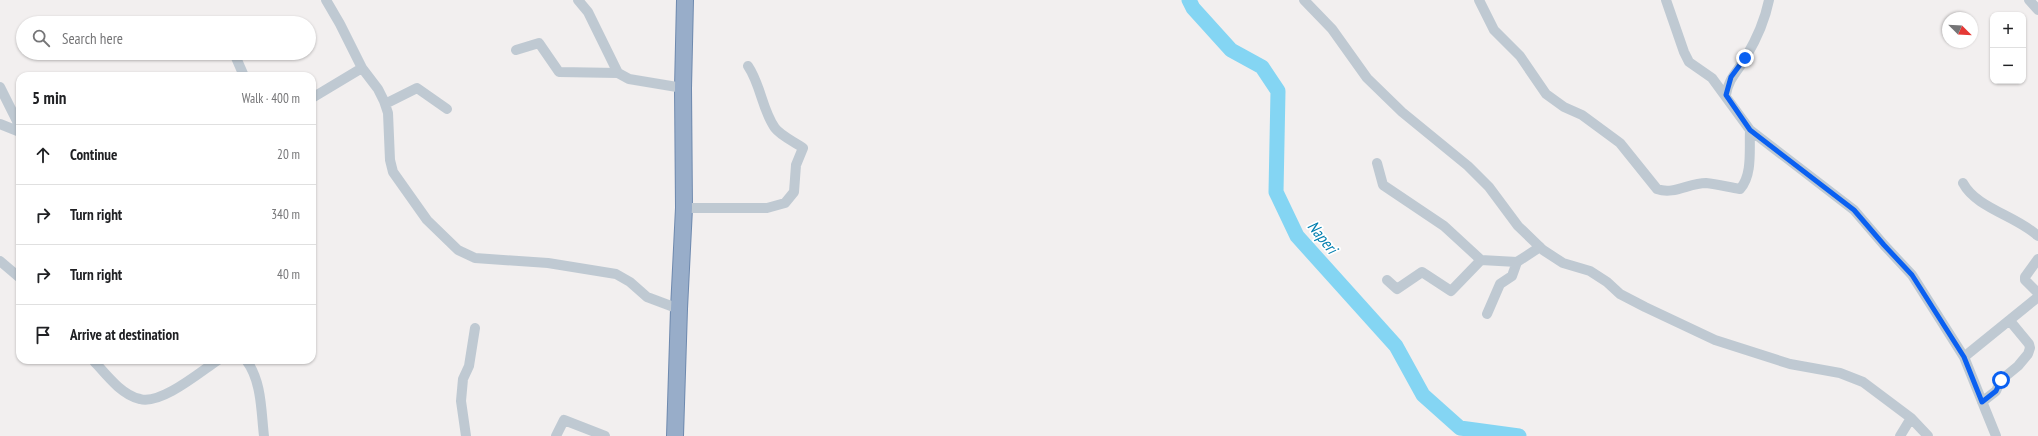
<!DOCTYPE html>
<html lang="en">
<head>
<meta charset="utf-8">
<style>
	:root { --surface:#fff; --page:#f2f2f2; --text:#202124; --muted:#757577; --line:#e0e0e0 }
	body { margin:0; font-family:"PT Sans Narrow",sans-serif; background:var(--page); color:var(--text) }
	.controls { position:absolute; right:12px; top:12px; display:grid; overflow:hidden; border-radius:8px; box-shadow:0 1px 3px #0004 }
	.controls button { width:36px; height:36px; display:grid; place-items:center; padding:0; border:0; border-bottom:1px solid var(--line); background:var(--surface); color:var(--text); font:20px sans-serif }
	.compass { position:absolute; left:1942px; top:12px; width:36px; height:36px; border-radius:50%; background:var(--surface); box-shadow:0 1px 3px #0004; rotate:114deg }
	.stop { position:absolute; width:12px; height:12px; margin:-9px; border:3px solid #0a60f1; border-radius:50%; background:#fff }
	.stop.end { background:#0a60f1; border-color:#fff; box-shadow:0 1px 4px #0008 }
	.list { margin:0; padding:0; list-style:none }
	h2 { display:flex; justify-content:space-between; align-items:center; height:52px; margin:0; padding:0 16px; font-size:17px }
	h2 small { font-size:13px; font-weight:400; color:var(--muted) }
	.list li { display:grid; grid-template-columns:26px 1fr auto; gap:12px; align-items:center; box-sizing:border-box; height:60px; padding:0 16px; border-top:1px solid var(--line) }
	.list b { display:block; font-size:15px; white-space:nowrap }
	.list em { font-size:13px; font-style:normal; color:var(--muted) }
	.icon { flex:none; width:22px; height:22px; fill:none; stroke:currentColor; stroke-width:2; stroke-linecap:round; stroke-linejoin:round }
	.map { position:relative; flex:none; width:2038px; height:436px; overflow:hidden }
	.search { position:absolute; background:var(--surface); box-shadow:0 1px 3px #0004; left:16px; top:16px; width:300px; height:44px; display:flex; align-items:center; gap:10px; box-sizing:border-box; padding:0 14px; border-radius:22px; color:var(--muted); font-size:15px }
	.panel { position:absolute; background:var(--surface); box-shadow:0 1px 3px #0004; left:16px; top:72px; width:300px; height:292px; border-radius:12px }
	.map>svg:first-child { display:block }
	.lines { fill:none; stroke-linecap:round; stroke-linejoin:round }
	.river { stroke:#84d5f3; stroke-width:15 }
	.trunk-casing { stroke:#6e89ae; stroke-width:18 }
	.minor { stroke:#bfc9d2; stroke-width:10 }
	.trunk { stroke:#98adc9; stroke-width:16 }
	.route { stroke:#0a60f1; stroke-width:5 }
	.labels { text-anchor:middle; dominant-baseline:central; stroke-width:3.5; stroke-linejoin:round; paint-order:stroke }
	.water-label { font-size:16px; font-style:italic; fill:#027eaf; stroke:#fff }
</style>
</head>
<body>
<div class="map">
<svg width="2038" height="436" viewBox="0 0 2038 436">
	<rect width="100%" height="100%" fill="#f2efef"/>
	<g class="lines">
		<!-- river -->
		<path class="river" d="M1189,0L1193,8L1231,50L1262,67L1278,91L1276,192L1297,236L1396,346L1423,395L1460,428L1519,436"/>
		<defs>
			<path id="trunk" d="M675,436L679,309L684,208L683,88L685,0"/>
		</defs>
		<!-- trunk casing -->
		<use href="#trunk" class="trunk-casing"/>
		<!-- minor -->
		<path class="minor" d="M326,0L340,24L362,68L378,89L384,101L388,113L390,160L393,172L427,220L458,250L475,258L548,263L616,274L630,282L647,297L679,309
			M578,0L588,12L618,73L629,79L683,88
			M1304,0L1332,29L1367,78L1402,112L1468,166L1489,187L1518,226L1543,250L1563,263L1590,271L1607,282L1620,294L1645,307L1715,340L1790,364L1840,373L1863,382L1911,418L1928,436
			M1479,0L1494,30L1520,56L1546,94L1564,107L1582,115L1620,143L1657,189C1674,195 1689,183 1706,183C1717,184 1728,187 1740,189C1753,175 1749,148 1750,130
			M1666,0L1684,52L1689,62L1712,78L1750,130L1854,210L1884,245L1912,275L1964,357L1996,436
			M2029,0L2038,10
			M516,50L539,43L559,72L618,73
			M234,53L244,76
			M0,87L20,127
			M1726,95C1728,79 1738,71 1746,57C1756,40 1765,20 1769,0
			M312,98L362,68
			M385,104L417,88L447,109
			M0,124L20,132
			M1377,163L1383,185L1444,226L1481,260L1517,262L1540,247
			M1963,183C1976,208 2017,216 2038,236
			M684,208H767L785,203L794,192L796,165L803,148C795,142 781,136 775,128C762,110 761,85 748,66
			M2038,259L2025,277V280L2038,293
			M0,261L20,278
			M1387,280L1397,289L1422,272L1451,291L1481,260
			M1487,314L1500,284L1512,276L1517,262
			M1964,357L2038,297
			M93,360C105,373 121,395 140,399C161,405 200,372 218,360
			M246,360C262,381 261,411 264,436
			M1982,402L1996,391L2001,380L2018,366L2028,354L2030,348L2029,344L2010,321
			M466,436L461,401L463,379L469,366L475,328
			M556,436L564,420L605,436
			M1900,436L1911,418"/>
		<!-- trunk -->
		<use href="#trunk" class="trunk"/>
	</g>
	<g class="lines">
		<!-- route -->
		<path class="route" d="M1745,58L1731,77L1726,95L1750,130L1854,210L1884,245L1912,275L1964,357L1982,402L1996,391L2001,380"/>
	</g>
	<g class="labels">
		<!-- water labels -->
		<g class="water-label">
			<text transform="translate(1323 237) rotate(51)">Naperi</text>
		</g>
	</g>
</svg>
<div class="controls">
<button>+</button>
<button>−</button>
</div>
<svg class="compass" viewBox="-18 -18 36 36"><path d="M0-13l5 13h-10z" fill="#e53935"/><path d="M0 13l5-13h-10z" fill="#757577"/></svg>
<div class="stop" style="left:2001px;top:380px"></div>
<div class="stop end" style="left:1745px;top:58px"></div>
<div class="search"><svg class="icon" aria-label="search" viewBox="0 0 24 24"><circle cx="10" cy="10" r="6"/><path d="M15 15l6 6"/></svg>Search here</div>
<section class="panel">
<h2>5 min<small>Walk · 400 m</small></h2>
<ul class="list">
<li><svg class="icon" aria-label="ahead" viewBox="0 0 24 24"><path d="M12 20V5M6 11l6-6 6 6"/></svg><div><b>Continue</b></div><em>20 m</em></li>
<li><svg class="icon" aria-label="right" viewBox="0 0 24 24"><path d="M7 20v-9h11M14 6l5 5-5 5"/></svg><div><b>Turn right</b></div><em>340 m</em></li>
<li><svg class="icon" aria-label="right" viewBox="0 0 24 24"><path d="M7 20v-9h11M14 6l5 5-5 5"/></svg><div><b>Turn right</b></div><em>40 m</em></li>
<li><svg class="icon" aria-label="arrive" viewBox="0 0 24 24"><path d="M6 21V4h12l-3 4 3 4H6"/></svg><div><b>Arrive at destination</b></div></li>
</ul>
</section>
</div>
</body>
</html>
